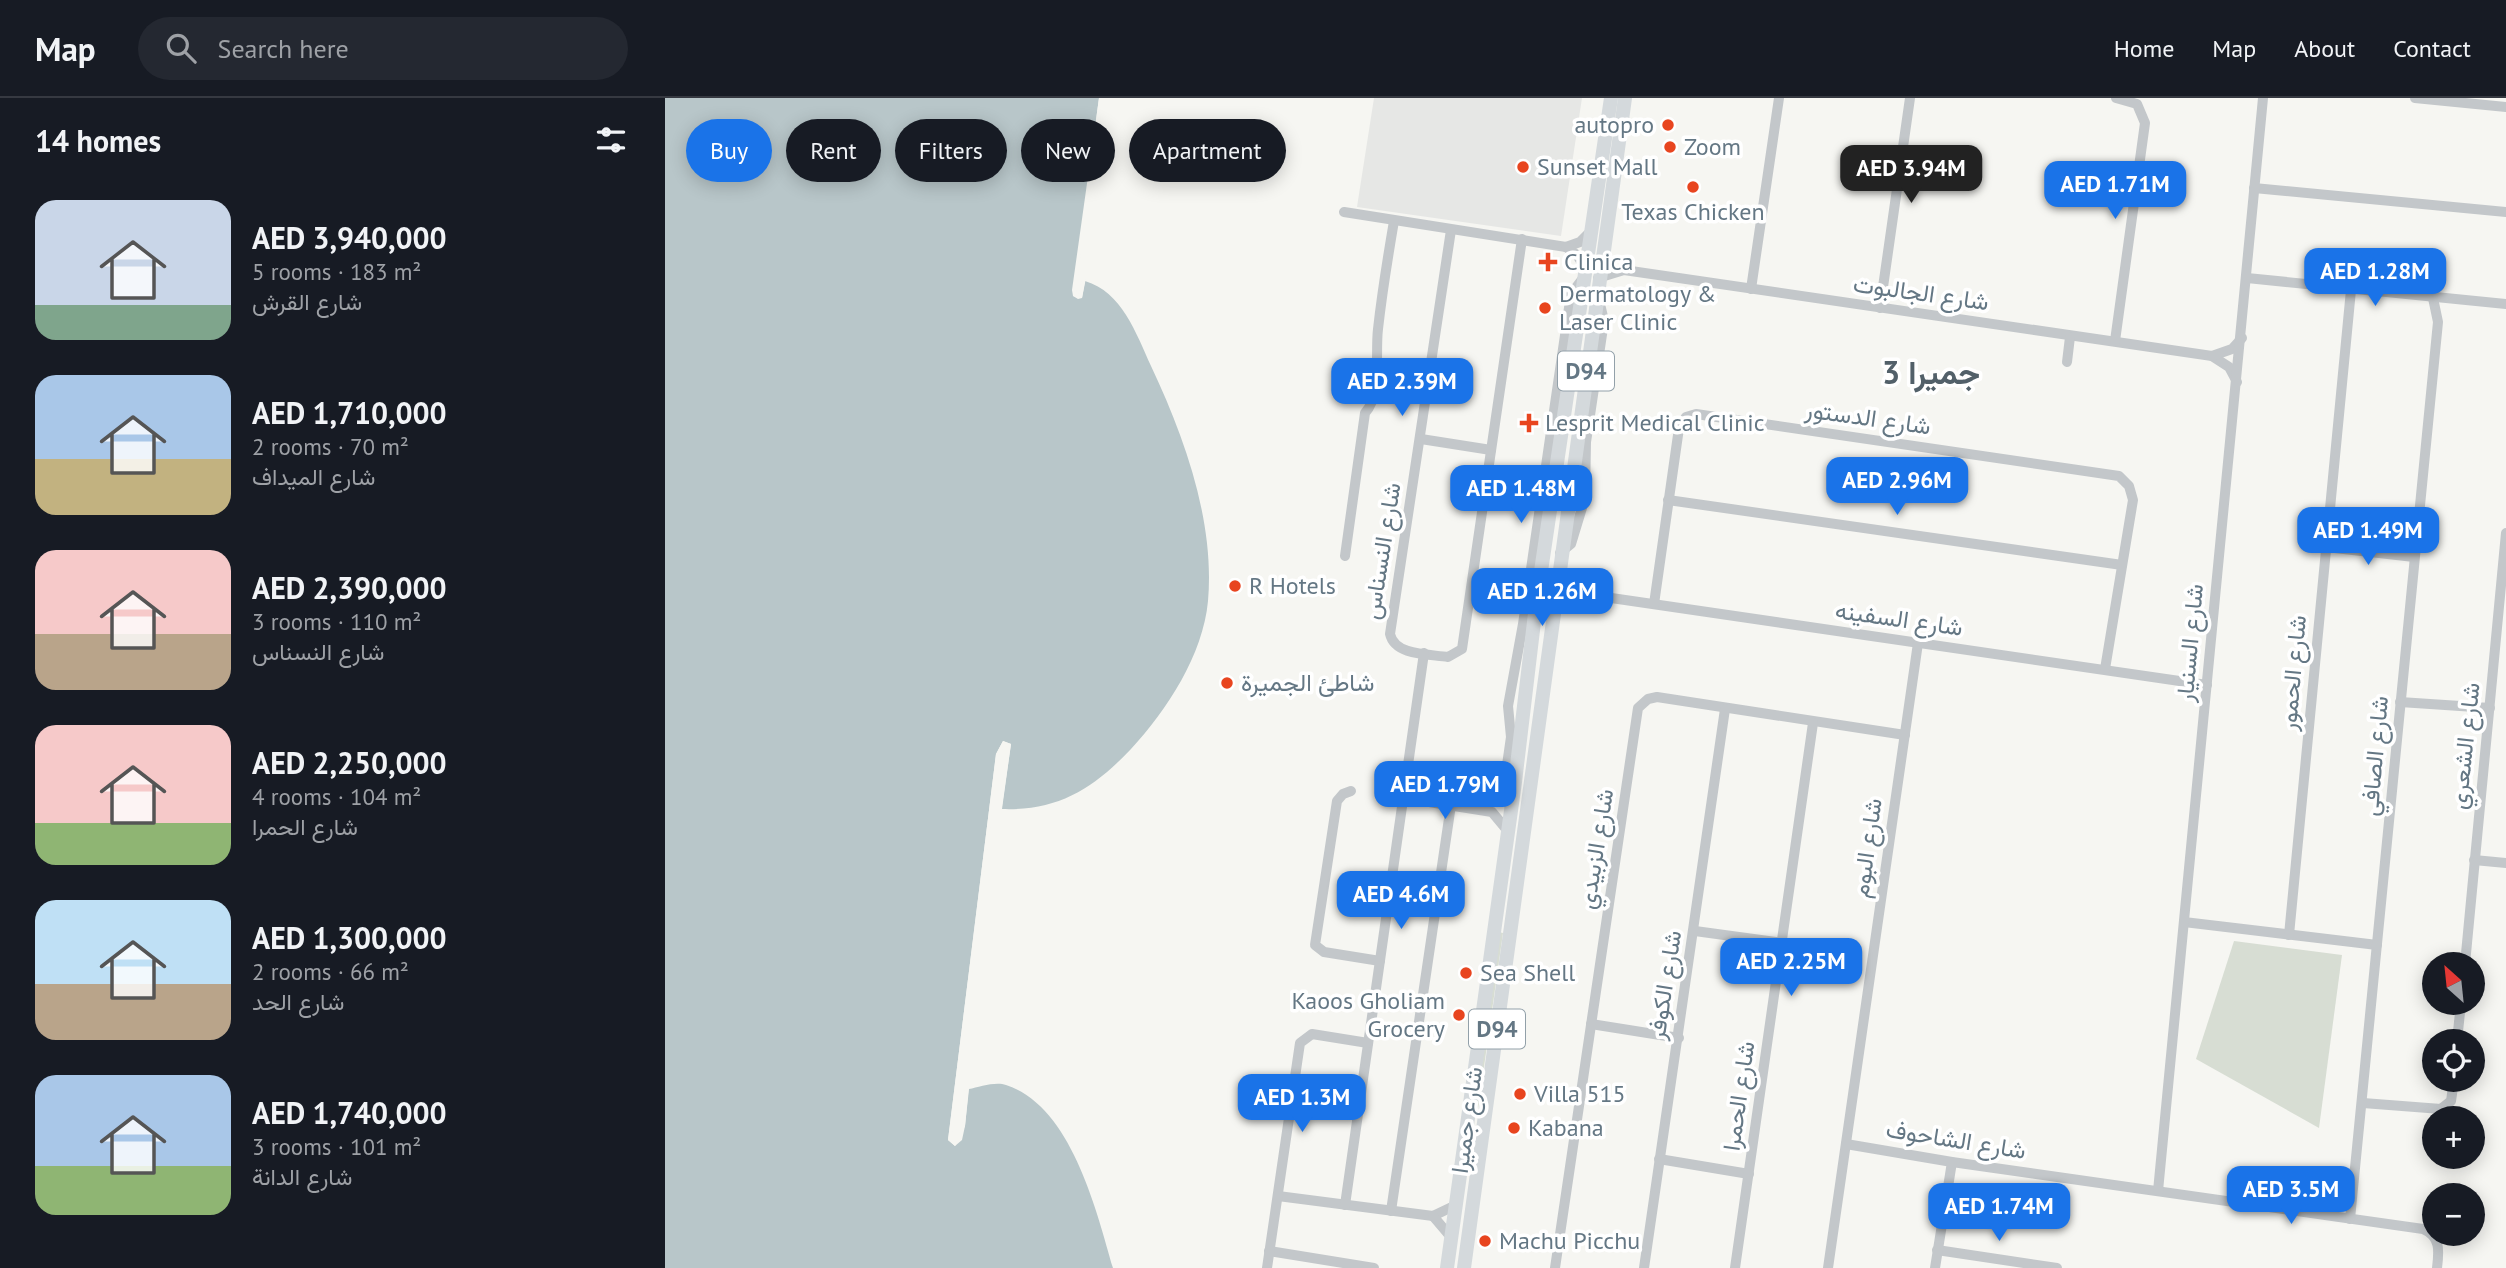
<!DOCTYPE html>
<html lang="en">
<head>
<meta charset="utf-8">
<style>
  :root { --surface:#171b24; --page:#242831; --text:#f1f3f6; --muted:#9ea1a6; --line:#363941; --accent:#1a73e8 }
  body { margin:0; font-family:"PT Sans",Vazirmatn,sans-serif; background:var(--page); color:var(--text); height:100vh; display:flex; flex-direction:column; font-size:26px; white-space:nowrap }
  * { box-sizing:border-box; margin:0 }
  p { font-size:23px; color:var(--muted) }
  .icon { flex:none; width:38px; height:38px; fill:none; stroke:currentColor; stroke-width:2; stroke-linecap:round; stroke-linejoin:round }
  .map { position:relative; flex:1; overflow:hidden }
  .sheet { display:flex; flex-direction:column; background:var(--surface); width:665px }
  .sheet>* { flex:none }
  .banner { position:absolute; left:21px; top:21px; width:665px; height:63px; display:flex; gap:14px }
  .needle { width:46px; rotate:333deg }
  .controls { position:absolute; left:1757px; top:854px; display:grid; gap:14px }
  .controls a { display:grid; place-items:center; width:63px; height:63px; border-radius:50%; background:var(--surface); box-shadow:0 4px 18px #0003; font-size:35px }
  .price { position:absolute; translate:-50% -60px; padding:0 16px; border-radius:14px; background:var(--accent); color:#fff; font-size:23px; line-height:46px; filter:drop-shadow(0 2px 4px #0008) }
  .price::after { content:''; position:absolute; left:50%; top:42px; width:21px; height:16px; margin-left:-10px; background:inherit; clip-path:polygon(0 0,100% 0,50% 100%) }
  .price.on { background:#222; color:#fff }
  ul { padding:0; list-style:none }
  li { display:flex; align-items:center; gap:21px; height:175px; padding:0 35px }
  li span { display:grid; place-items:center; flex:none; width:196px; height:140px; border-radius:21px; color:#555 }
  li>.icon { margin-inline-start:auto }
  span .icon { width:84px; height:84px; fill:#fffc; stroke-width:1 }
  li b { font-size:30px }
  h2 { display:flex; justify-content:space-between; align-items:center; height:84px; padding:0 35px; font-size:30px }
  .tag { padding:0 24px; border-radius:32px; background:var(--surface); box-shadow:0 4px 18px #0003; font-size:24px; line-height:63px }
  .tag.on { background:var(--accent); color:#fff }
  header { display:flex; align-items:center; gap:42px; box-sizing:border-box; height:98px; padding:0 35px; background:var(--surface); border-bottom:2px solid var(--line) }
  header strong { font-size:33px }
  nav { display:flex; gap:38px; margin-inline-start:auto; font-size:24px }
  .search { width:490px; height:63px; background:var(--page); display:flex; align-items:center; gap:18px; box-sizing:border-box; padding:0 24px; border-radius:38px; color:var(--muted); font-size:26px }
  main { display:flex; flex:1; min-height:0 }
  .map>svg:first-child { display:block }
  .built { fill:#e6e7e5 }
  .green { fill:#d7ddd3 }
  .water { fill:#b8c6c9 }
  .pier { fill:#f6f6f2 }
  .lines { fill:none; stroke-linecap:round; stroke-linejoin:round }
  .minor { stroke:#c3c7ca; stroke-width:10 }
  .major { stroke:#d4d9dc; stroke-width:14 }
  .poi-dot { fill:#e8451f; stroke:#fff; stroke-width:2.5 }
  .labels { text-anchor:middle; stroke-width:7; stroke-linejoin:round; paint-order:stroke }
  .shield { fill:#fff; stroke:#92a0a9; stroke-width:2 }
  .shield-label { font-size:23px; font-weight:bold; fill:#647784 }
  .poi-label { font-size:24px; fill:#647784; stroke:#fff; text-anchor:start }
  .street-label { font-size:24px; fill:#647784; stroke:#fff }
  .district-label { font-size:32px; font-weight:bold; fill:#526069; stroke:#fff }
</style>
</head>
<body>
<header>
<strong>Map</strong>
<div class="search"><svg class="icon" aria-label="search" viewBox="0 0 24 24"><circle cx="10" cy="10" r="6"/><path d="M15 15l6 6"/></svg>Search here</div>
<nav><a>Home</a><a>Map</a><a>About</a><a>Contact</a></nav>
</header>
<main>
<section class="sheet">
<h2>14 homes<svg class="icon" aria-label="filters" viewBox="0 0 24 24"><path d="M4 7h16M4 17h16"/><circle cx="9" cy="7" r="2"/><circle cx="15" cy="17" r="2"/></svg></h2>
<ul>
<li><span style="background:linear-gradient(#c9d6e8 75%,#7fa58c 0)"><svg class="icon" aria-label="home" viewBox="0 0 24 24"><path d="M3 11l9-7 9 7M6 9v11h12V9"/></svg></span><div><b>AED 3,940,000</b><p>5 rooms · 183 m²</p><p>شارع القرش</p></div></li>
<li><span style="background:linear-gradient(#a9c7e8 60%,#c2b280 0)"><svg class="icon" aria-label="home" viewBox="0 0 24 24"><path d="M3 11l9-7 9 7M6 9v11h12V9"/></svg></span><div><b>AED 1,710,000</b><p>2 rooms · 70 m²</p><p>شارع الميداف</p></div></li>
<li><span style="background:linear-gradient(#f6c9c9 60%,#b9a48a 0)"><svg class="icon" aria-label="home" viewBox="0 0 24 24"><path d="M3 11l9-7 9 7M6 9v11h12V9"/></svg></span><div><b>AED 2,390,000</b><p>3 rooms · 110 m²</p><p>شارع النسناس</p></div></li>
<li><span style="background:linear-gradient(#f6c9c9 70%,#8fb573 0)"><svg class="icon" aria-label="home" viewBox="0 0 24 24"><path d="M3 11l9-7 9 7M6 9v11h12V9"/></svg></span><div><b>AED 2,250,000</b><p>4 rooms · 104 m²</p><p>شارع الحمرا</p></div></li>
<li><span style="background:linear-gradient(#bfe0f5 60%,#b9a48a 0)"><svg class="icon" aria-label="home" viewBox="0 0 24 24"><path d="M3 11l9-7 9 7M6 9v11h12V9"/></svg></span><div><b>AED 1,300,000</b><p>2 rooms · 66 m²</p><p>شارع الحد</p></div></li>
<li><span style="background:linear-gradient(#a9c7e8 65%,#8fb573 0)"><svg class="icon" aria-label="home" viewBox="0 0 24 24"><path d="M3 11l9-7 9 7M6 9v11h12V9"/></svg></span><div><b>AED 1,740,000</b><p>3 rooms · 101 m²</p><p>شارع الدانة</p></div></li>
</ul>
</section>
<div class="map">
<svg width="1841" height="1170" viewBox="0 0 1841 1170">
  <rect width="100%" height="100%" fill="#f6f6f2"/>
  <!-- built -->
  <path class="built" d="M709,0H917L896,138L692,109Z"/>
  <!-- green -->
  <g class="green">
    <path d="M834,834L838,835L812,1018L807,1017Z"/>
    <path d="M1569,843L1677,857L1654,1030L1531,961Z"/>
  </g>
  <!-- water -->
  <path class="water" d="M0,0H434L408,198L417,200L420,183C457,194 471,235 486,268C519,338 550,423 543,503C538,557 502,612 466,651C428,691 393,713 337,711L346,646L338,643L331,656L283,1042L290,1048L300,1028L304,991C314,989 331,983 341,987C406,1008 431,1111 448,1170H0Z"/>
  <!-- pier -->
  <g class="pier">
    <path d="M434,0H437L411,192L413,197L417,182L421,180L417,200L413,201L408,198L407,192Z"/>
    <path d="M338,643L346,646L336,715L333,711L342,648L340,647L334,657L287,1040L290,1043L297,1027L300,990L304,987L300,1028L297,1042L290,1048L283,1042L331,656Z"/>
  </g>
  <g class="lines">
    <!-- minor -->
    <g class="minor">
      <path d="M1750,0L1841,9"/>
      <path d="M1589,90L1841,114"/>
      <path d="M679,114L901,149L915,144L925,134"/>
      <path d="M786,132L725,536C730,558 764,556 783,559L797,551L857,141"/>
      <path d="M901,149L912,157L920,170"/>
      <path d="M933,180L959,172L1547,258L1564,269L1572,284"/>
      <path d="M1582,180L1841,206"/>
      <path d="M1086,191L1114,0"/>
      <path d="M1215,210L1245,0"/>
      <path d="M1450,243L1480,25L1472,6L1451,0"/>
      <path d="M1547,258L1567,251L1577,240"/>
      <path d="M1402,264L1405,239"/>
      <path d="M708,295L761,301"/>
      <path d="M756,341L826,352"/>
      <path d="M1003,402L1457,467"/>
      <path d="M1661,449L1749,459"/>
      <path d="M895,455L906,446L920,400L921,344L939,223L934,202"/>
      <path d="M680,458L700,315C717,297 710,255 713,231C717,195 723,158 729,123"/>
      <path d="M893,477L904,489L919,496L1542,587"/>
      <path d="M989,506L1014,330L1021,319L1031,316L1454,378L1464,388L1468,402L1440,571"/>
      <path d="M870,508L881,515L903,499L917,496"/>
      <path d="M1735,604L1825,610"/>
      <path d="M850,684L842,667L846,639L843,608L858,526L906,196L919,179"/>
      <path d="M686,693L678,696L672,703L650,847L659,854L715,863"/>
      <path d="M739,700L827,714L842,732"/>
      <path d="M1809,762L1841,765"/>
      <path d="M1519,824L1712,847"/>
      <path d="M1030,833L1118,845"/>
      <path d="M1624,837L1686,192"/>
      <path d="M1800,866L1841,435"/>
      <path d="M926,926L1014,940"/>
      <path d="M1792,943L1796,905"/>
      <path d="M1698,1005L1776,1011L1786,1003L1789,982"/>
      <path d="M1181,1046L1287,1064L1758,1131C1776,1139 1774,1153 1772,1170"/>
      <path d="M994,1061L1084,1076"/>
      <path d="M1493,1093L1598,0"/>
      <path d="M613,1098L768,1118L789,1108"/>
      <path d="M680,1107L759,555"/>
      <path d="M726,1113L786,707"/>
      <path d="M768,1118L785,1138"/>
      <path d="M1685,1121L1773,224L1768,200"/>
      <path d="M1272,1152L1392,1170"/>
      <path d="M604,1153L709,1170"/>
      <path d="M602,1170L635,945L647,936L703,945"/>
      <path d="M890,1170L973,610L983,601L992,599L1240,637"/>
      <path d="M979,1170L1060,611"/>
      <path d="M1070,1170L1148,625"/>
      <path d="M1163,1170L1253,545"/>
      <path d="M1270,1170L1287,1064"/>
    </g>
    <!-- major -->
    <g class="major">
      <path d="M782,1170L850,684L871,507L946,0"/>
      <path d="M799,1170L960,0"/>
    </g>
  </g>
  <!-- markers -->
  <g class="poi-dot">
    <circle cx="1003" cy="27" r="7"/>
    <circle cx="1005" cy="49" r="7"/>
    <circle cx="858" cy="69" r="7"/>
    <circle cx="1028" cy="89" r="7"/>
    <path d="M879.5 153.5h7v7h7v7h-7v7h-7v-7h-7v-7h7z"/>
    <circle cx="880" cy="210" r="7"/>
    <path d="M860.5 314.5h7v7h7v7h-7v7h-7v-7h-7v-7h7z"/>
    <circle cx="570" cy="488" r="7"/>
    <circle cx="562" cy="585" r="7"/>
    <circle cx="801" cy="875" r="7"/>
    <circle cx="794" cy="917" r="7"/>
    <circle cx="855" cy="996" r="7"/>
    <circle cx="849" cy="1030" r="7"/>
    <circle cx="820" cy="1143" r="7"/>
  </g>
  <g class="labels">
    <!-- shield labels -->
    <g class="shield">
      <rect x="893" y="253.5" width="56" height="39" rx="5"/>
      <rect x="804" y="911.5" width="56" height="39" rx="5"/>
    </g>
    <g class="shield-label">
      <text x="921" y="281">D94</text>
      <text x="832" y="939">D94</text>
    </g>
    <!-- poi labels -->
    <g class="poi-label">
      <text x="989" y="35" text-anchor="end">autopro</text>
      <text x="1019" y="57">Zoom</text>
      <text x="872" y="77">Sunset Mall</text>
      <text x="1028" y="122" text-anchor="middle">Texas Chicken</text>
      <text x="899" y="172">Clinica</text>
      <text x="894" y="204">Dermatology &amp;<tspan x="894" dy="28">Laser Clinic</tspan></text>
      <text x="880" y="333">Lesprit Medical Clinic</text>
      <text x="584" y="496">R Hotels</text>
      <text x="576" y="593">شاطئ الجميرة</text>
      <text x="815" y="883">Sea Shell</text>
      <text x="780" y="911" text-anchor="end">Kaoos Gholiam<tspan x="780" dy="28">Grocery</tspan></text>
      <text x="869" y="1004">Villa 515</text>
      <text x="863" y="1038">Kabana</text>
      <text x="834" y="1151">Machu Picchu</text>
    </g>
    <!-- street labels -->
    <g class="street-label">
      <text transform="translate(1256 195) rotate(8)" y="8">شارع الجالبوت</text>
      <text transform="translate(1203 320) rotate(8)" y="8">شارع الدستور</text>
      <text transform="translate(717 453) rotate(-81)" y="8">شارع النسناس</text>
      <text transform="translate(1234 521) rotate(8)" y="8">شارع السفينه</text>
      <text transform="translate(1525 545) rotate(-85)" y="8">شارع السنيار</text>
      <text transform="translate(1628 575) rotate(-85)" y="8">شارع الحمور</text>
      <text transform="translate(1800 648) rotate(-84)" y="8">شارع الشعري</text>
      <text transform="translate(1710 658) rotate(-85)" y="8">شارع الصافي</text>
      <text transform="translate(1202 750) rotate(-82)" y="8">شارع البوم</text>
      <text transform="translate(931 751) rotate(-81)" y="8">شارع الزبيدي</text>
      <text transform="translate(1000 887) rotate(-81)" y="8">شارع الكوفر</text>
      <text transform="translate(1074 998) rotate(-82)" y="8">شارع الحمرا</text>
      <text transform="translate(802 1022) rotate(-82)" y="8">شارع جميرا</text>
      <text transform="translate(1291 1042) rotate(9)" y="8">شارع الشاحوف</text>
    </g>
    <!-- district labels -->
    <g class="district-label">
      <text x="1266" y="286">جميرا 3</text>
    </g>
  </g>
</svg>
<div class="controls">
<a><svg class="needle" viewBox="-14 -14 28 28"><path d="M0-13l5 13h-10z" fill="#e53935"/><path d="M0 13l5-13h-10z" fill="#9ea1a6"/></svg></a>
<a><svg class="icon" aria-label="locate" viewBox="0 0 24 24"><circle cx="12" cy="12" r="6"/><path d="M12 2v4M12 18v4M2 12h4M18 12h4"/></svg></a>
<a>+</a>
<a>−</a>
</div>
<b class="price on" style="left:1246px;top:107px">AED 3.94M</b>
<b class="price" style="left:1450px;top:123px">AED 1.71M</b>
<b class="price" style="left:1710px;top:210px">AED 1.28M</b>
<b class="price" style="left:737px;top:320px">AED 2.39M</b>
<b class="price" style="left:1232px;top:419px">AED 2.96M</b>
<b class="price" style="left:856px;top:427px">AED 1.48M</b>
<b class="price" style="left:1703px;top:469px">AED 1.49M</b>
<b class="price" style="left:877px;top:530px">AED 1.26M</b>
<b class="price" style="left:780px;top:723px">AED 1.79M</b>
<b class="price" style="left:736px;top:833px">AED 4.6M</b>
<b class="price" style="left:1126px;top:900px">AED 2.25M</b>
<b class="price" style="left:637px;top:1036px">AED 1.3M</b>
<b class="price" style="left:1626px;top:1128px">AED 3.5M</b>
<b class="price" style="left:1334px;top:1145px">AED 1.74M</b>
<div class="banner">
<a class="tag on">Buy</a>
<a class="tag">Rent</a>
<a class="tag">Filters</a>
<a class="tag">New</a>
<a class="tag">Apartment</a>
</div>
</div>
</main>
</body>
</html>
